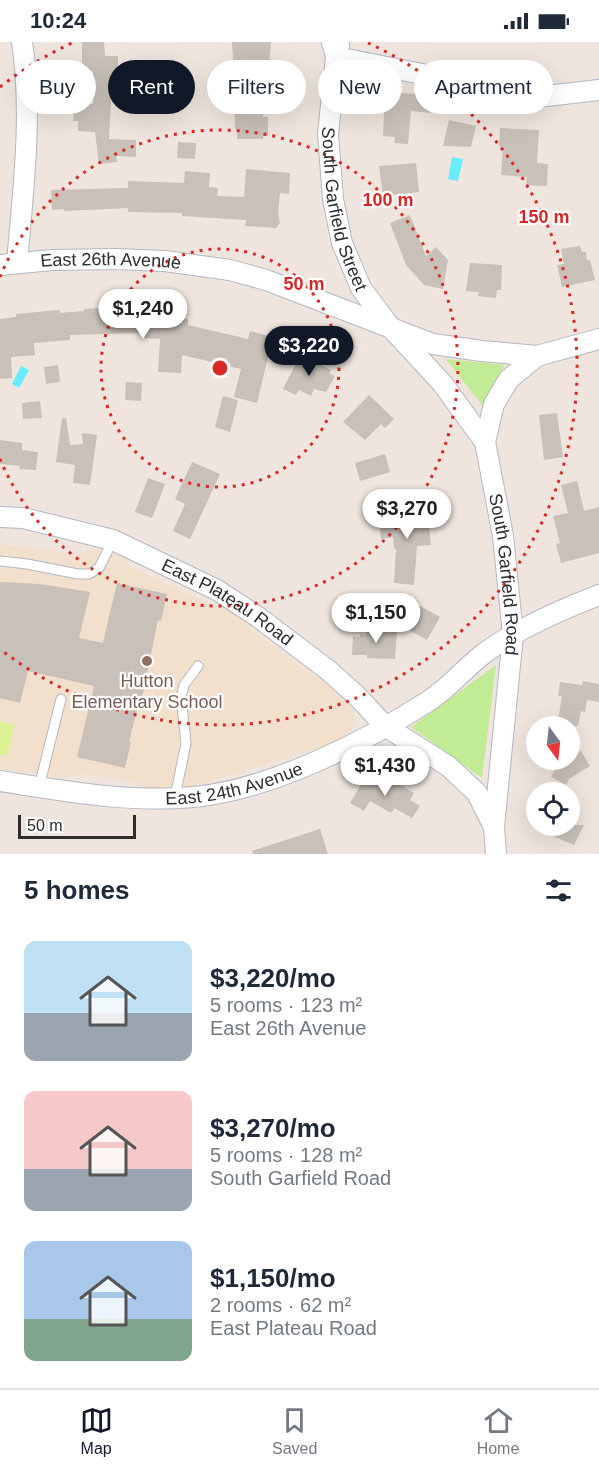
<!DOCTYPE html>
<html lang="en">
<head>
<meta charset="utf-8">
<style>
  :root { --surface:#fff; --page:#f2f2f3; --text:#1f2937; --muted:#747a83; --line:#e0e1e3; --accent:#111827 }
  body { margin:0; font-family:Arial,sans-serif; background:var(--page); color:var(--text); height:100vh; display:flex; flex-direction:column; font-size:22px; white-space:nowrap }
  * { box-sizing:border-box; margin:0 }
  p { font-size:20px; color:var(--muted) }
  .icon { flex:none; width:33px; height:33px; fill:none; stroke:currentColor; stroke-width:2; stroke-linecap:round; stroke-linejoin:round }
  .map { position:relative; height:812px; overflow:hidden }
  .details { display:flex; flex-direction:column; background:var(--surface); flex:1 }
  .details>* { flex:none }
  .guide { position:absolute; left:18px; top:18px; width:564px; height:54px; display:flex; gap:12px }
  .needle { width:39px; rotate:165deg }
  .controls { position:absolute; left:526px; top:674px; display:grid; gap:12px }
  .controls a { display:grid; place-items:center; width:54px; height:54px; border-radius:50%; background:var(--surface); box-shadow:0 6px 24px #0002; font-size:30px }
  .scale { position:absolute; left:18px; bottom:15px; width:118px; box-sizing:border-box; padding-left:6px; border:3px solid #2d2d2d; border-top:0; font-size:16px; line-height:21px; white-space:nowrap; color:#2d2d2d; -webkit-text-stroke:4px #fff; paint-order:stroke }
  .price { position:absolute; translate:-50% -51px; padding:0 14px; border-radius:21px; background:#fff; color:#222; font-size:20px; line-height:39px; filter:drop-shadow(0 2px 3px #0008) }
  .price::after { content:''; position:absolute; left:50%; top:36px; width:18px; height:14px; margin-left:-9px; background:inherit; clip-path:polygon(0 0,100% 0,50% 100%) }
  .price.active { background:var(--accent); color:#fff }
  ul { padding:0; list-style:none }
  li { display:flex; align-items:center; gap:18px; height:150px; padding:0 24px }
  li span { display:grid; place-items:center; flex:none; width:168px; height:120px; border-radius:12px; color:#555 }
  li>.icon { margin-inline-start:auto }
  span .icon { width:72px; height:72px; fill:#fffc; stroke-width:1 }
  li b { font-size:26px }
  h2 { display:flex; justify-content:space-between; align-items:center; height:72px; padding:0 24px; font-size:26px }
  .chip { padding:0 21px; border-radius:27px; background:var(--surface); box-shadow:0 6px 24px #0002; font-size:21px; line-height:54px }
  .chip.active { background:var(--accent); color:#fff }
  .status { display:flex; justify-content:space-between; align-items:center; height:42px; padding:0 30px; background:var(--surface); direction:ltr }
  .status svg { height:16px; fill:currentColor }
  .menu { display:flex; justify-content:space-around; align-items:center; height:84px; border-top:2px solid var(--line); background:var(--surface); font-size:16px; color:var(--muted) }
  .menu a { display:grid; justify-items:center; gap:3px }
  .menu .active { color:var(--accent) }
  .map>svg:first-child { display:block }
  .education { fill:#f2dfcc }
  .green { fill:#c1eb95 }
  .pitch { fill:#daf390 }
  .water { fill:#67edfb }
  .building { fill:#c8c0b9 }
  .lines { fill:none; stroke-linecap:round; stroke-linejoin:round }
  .service-casing { stroke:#b2b7c2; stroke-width:11 }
  .minor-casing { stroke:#b2b7c2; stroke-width:22 }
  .service { stroke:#fff; stroke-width:9 }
  .minor { stroke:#fff; stroke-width:20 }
  .ring { fill:none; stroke:#d62828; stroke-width:3; stroke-dasharray:3 6 }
  .education-dot { fill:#8d6e63; stroke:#fff; stroke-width:2 }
  .labels { text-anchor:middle; stroke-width:4.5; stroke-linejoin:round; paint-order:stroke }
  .street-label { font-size:18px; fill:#2d2d2d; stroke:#fff }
  .education-label { font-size:18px; fill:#785e54; stroke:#fff }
  .centre { fill:#d62828; stroke:#fff; stroke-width:3 }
  .ring-label { font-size:18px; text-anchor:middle; font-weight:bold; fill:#d62828; stroke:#fff; stroke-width:4.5; stroke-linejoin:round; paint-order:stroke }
</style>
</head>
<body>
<div class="status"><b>10:24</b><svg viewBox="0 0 49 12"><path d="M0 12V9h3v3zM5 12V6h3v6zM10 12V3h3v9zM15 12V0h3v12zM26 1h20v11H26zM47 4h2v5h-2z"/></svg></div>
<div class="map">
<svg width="599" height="812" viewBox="0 0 599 812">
  <rect width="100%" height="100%" fill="#efe5de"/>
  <!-- education -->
  <path class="education" d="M0,502L50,508L74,513L93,507L122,515L134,526L215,564L228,565L236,570L244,582L311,633L325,637L349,656L354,670V685L341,698L320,708L304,709L284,717L192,745L146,747L130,739L79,732L65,736L0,727Z"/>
  <!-- green -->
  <g class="green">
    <path d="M446,317L505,323L482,363Z"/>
    <path d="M496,623L482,736L411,685Z"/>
  </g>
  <!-- pitch -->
  <path class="pitch" d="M0,679L14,683L7,714L0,712Z"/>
  <!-- water -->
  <g class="water">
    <path d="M452,115L463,117L458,139L448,137Z"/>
    <path d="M21,324L29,328L19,346L12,342Z"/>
  </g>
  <!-- building -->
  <g class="building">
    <path d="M82,0H104L105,14H118V43H112L109,97L136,98V115L116,114L117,120L99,122L95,90L78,89V79H73L74,61L93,62V29H82Z"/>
    <path d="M232,0H271L268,36H272L271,51H264L263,75H268V94H263V97H237V87H235L234,51H216V32H234Z"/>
    <path d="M385,50L433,53L431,71L411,69L408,102L394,101L395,95L383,94Z"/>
    <path d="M449,78L476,84L471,105L443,104Z"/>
    <path d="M500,86L539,88L537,121L548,122L547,144L526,143L527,135L501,133L503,105H499Z"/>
    <path d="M178,100L196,101L195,117L177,116Z"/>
    <path d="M416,121L419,150L383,154L379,124Z"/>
    <path d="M246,127L290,131L289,152L280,151L278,172L280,181L276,186L245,184L246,178L182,174V171L128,170V166L64,169V167L52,168L51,148L128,146V139L184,141L185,129L210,131L209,145L218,146L217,154L244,155Z"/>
    <path d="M410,173L426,214L436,205L448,218L443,247L424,243L406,223L390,181Z"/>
    <path d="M580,204L582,210H586L587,218H590L595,238L562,245L557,223L564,222L561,207Z"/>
    <path d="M470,221L502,223L501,248H497L496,256L478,254L479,250L466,249Z"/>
    <path d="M162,254L183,255L182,269L185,270V277H188V283L248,297L250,289L273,295L257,361L234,355L241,327L182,313L181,331L158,330L160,297L144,296L143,291L70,293V298L34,301L35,313L11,315L12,336L0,337V277L16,275V272L59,268L60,271L84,269V267L100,266V271H133V268L161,269Z"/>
    <path d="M301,312L331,328L329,331L335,334L326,350L314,347L311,354L299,348L296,353L283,347Z"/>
    <path d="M58,323L60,340L46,342L44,325Z"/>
    <path d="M126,340L142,341L141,359L125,358Z"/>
    <path d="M369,353L394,377L385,386L381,382L365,398L343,380Z"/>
    <path d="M223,354L238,358L230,390L215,385Z"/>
    <path d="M40,359L42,376L23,377L22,361Z"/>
    <path d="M557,371L563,415L544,418L539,373Z"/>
    <path d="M62,376H66L70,403L83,402L82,391L97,393L90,443L73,441L75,423L56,420Z"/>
    <path d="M0,398L22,401V408L38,410L36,428L19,427L20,424L0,422Z"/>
    <path d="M385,412L390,430L360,439L355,421Z"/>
    <path d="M192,420L220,432L190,497L173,489L185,462L175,457Z"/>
    <path d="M148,436L165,442L152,476L135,470Z"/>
    <path d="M577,439L584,469L599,465V511L561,521L556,502L560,501L553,474L568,471L561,443Z"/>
    <path d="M427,466L431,503L417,504L414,543L394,541L396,507H394L393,495L381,497L379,479L390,478L389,470Z"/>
    <path d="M0,540L40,542L90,550L79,596L103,601L117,541L167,552L161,579L158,578L142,656H140L129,700H131L125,726L77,715L94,644L28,629L20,661L0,656Z"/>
    <path d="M413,560L440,575L427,598L400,583Z"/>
    <path d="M366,587L397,588L395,617L367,616V613H352L353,595H360V592L366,593Z"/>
    <path d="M583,639L599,642V660L587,658L585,670L581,669L578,684H557L562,654H558L560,640L582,643Z"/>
    <path d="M581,709L590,724L569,737L566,743L551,735L556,725Z"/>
    <path d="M366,734L382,743L387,735L414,751L410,758L420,764L412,776L394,766L391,771L370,759L364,769L350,761Z"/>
    <path d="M552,783H584L574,803L548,792Z"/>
    <path d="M320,787L328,812H253L252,809Z"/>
  </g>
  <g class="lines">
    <defs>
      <g id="service">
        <path d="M0,519L27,522L78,532H89L99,526L113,498"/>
        <path d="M39,745L61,657"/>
        <path d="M175,755L186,701L181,655L184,643L198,624"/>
      </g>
      <g id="minor">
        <path id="s1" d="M332,0L336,15L328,92L333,157L342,201L361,246L391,286L442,341L485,400L503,494L513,593L494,785L496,812"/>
        <path d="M339,3L336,15L538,55L599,48"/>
        <path d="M17,221C23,148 33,73 22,0"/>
        <path id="s2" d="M0,223L52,218L115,217L165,219L230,228L266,238L433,302L482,309L537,314L599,297"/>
        <path d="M485,400L494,362L509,337L537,314"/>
        <path id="s3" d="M0,475L23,476L113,498L217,548L258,575L328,628L357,654L385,684L448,724L477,751L494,785"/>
        <path id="s4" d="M0,739C64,749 129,761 194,755C269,748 363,701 427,660C448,647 463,628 482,613C516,587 560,568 599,553"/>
      </g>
    </defs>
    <!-- service casing -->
    <use href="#service" class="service-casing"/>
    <!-- minor casing -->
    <use href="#minor" class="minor-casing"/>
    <!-- service -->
    <use href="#service" class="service"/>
    <!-- minor -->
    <use href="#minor" class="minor"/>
  </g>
  <!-- distance rings -->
  <g class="ring">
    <circle cx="220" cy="326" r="119"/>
    <path d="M0 235A238 238 0 1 1 0 417"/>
    <path d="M0 45A357 357 0 0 1 72 1M368 1A357 357 0 1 1 0 607"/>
  </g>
  <!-- markers -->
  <circle class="education-dot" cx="147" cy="619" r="6"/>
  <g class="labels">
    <!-- street labels -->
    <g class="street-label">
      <text dy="6" stroke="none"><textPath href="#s1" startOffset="170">South Garfield Street</textPath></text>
      <text dy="6" stroke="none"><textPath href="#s2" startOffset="111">East 26th Avenue</textPath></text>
      <text dy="6" stroke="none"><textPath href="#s1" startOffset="584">South Garfield Road</textPath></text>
      <text dy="6" stroke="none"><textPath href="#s3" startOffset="246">East Plateau Road</textPath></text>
      <text dy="6" stroke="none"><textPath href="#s4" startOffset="237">East 24th Avenue</textPath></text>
    </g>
    <!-- education labels -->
    <g class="education-label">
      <text x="147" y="645">Hutton<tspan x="147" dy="21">Elementary School</tspan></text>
    </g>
  </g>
  <circle cx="220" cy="326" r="9" class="centre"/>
  <g class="ring-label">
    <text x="388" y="164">100 m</text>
    <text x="544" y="181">150 m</text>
    <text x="304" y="248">50 m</text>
  </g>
</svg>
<div class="controls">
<a><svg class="needle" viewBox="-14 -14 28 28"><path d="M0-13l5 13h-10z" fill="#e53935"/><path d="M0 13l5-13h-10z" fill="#747a83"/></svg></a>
<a><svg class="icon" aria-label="locate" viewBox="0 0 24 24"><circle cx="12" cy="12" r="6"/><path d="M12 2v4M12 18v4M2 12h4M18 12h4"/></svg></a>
</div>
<div class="scale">50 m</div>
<b class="price" style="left:143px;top:298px">$1,240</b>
<b class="price active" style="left:309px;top:335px">$3,220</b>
<b class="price" style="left:407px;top:498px">$3,270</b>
<b class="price" style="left:376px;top:602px">$1,150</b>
<b class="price" style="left:385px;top:755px">$1,430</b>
<div class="guide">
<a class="chip">Buy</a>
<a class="chip active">Rent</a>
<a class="chip">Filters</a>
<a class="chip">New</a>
<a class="chip">Apartment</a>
</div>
</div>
<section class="details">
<h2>5 homes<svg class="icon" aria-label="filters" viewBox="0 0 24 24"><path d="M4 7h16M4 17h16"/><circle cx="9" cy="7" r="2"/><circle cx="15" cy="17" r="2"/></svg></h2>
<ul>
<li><span style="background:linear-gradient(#bfe0f5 60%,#9aa5b1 0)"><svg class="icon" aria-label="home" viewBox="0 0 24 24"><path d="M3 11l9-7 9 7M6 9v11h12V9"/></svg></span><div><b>$3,220/mo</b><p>5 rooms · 123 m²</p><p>East 26th Avenue</p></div></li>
<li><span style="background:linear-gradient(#f6c9c9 65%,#9aa5b1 0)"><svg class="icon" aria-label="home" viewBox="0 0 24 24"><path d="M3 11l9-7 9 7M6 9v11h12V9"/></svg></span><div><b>$3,270/mo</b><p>5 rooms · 128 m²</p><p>South Garfield Road</p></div></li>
<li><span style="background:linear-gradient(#a9c7e8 65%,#7fa58c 0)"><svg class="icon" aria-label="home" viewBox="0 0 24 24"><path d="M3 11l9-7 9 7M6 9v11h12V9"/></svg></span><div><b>$1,150/mo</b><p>2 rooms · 62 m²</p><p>East Plateau Road</p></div></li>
</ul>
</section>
<nav class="menu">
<a class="active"><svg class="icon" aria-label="map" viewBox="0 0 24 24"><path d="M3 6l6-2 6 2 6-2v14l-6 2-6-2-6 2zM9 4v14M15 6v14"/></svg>Map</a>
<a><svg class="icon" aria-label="saved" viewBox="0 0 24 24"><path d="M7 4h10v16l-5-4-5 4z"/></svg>Saved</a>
<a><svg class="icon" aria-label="home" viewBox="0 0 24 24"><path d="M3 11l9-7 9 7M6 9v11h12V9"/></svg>Home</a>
</nav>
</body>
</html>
